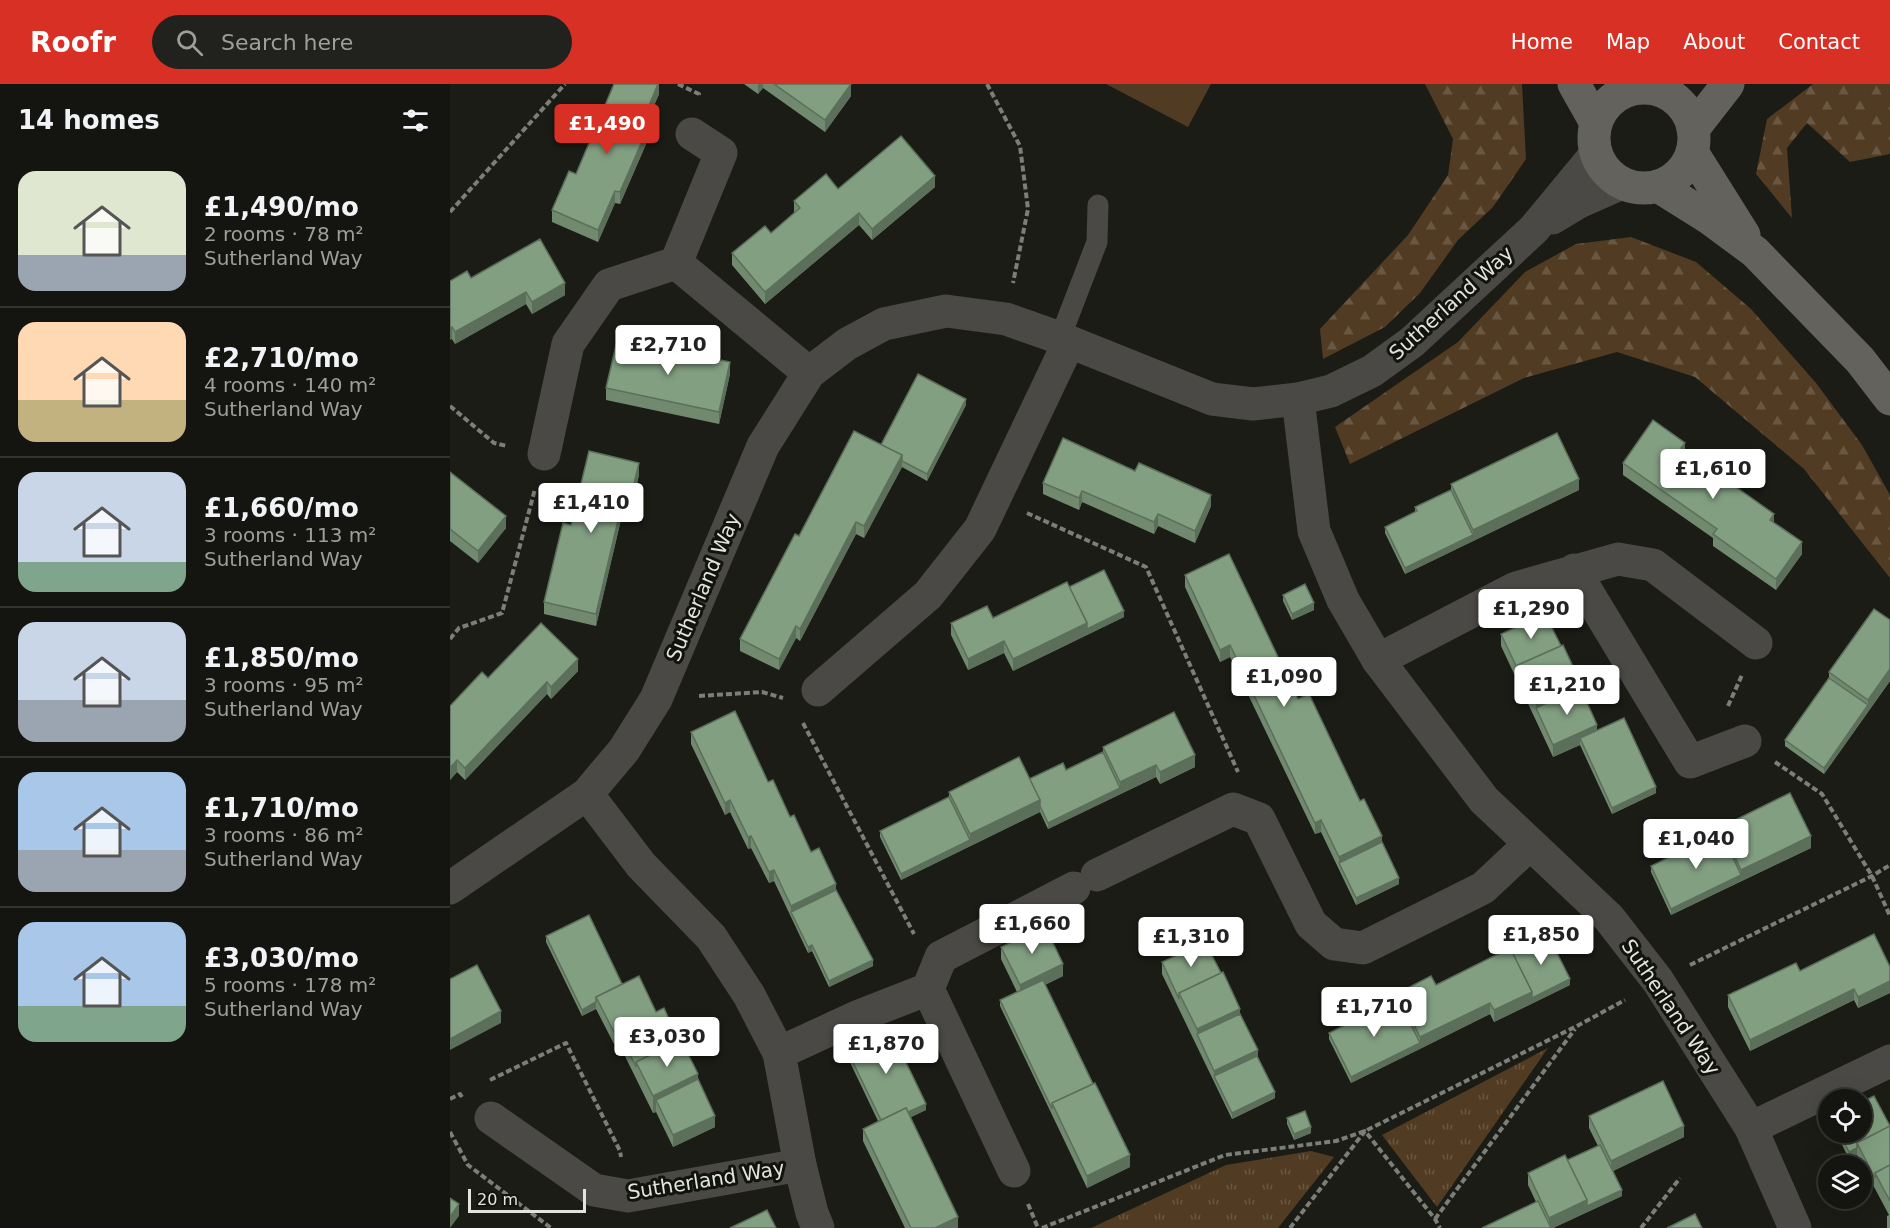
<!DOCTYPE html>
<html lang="en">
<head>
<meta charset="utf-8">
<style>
  :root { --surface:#141510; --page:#21221e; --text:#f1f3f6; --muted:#9d9f9f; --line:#333430; --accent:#d93025 }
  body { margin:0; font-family:"DejaVu Sans",sans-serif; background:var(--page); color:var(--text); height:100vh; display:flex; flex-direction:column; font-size:22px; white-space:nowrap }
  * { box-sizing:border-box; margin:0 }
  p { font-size:20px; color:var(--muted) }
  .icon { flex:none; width:33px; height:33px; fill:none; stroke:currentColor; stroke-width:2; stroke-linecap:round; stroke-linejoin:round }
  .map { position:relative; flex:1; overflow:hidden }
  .panel { display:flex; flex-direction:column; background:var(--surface); width:450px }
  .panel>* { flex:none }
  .controls { position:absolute; left:1368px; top:1005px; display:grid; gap:12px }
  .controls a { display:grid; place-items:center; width:54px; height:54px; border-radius:50%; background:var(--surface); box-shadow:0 6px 24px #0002,0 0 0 2px var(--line); font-size:30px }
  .scale { position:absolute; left:18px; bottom:15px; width:118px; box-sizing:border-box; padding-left:6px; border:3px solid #e2e4df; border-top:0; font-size:16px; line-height:21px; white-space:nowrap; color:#e2e4df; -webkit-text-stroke:4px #11130c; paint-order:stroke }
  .price { position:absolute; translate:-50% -51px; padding:0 14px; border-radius:6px; background:#fff; color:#222; font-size:20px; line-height:39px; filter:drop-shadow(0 2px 3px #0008) }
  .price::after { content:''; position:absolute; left:50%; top:36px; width:18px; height:14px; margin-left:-9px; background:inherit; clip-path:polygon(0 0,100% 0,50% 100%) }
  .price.active { background:var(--accent); color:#fff }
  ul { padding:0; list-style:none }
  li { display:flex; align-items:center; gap:18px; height:150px; padding:0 18px }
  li+li { border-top:2px solid var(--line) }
  li span { display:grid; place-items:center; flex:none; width:168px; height:120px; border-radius:18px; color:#555 }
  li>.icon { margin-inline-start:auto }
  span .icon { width:72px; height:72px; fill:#fffc; stroke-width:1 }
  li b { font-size:26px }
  h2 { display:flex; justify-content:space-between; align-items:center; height:72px; padding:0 18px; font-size:26px }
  header { display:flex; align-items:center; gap:36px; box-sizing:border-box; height:84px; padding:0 30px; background:var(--accent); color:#fff }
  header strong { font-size:28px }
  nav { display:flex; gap:33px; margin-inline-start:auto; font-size:21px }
  .search { width:420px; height:54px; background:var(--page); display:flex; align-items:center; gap:15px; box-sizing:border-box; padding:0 21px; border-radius:33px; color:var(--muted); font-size:22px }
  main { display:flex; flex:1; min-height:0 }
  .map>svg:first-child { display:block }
  .grass { fill:url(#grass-tufts) }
  .forest { fill:url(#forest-firs) }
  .garden { fill:#513b22 }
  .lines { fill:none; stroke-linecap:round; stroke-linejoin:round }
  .path { stroke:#7c7e78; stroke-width:4; stroke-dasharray:6 3; stroke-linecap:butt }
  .lane { stroke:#4a4945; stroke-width:21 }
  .street { stroke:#4a4945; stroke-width:33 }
  .secondary { stroke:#64625d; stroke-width:33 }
  .wall { fill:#70896f }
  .shaded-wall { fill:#5b6f5a }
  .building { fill:#829f81; stroke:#5b6f5a; stroke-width:1.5 }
  .labels { text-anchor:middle; stroke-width:6; stroke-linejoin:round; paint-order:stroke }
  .street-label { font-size:20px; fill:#e2e4df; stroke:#11130c }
</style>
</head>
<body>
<header>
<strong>Roofr</strong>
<div class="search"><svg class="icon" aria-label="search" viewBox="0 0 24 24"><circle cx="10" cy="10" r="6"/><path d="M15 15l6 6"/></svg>Search here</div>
<nav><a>Home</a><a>Map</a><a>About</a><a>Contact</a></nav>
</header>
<main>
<section class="panel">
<h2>14 homes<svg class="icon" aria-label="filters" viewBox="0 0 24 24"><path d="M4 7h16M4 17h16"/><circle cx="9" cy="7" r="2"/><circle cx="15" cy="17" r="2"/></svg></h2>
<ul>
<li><span style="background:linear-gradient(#dfe7d0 70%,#9aa5b1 0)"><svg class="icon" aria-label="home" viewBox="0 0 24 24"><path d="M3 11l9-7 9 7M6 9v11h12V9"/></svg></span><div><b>£1,490/mo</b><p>2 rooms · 78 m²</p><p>Sutherland Way</p></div></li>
<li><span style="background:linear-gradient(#ffd9b3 65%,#c2b280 0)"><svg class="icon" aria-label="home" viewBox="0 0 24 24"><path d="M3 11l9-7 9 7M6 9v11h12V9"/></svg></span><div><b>£2,710/mo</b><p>4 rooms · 140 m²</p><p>Sutherland Way</p></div></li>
<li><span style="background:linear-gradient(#c9d6e8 75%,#7fa58c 0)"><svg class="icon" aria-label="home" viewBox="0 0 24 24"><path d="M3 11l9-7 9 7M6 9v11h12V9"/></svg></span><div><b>£1,660/mo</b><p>3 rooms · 113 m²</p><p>Sutherland Way</p></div></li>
<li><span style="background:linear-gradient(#c9d6e8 65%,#9aa5b1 0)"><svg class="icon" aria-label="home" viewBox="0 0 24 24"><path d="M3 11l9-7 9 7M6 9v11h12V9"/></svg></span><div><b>£1,850/mo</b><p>3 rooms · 95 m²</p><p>Sutherland Way</p></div></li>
<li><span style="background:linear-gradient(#a9c7e8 65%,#9aa5b1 0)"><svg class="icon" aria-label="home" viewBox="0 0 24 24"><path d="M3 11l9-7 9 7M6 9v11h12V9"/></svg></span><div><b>£1,710/mo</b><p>3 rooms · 86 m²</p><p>Sutherland Way</p></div></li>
<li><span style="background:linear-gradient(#a9c7e8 70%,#7fa58c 0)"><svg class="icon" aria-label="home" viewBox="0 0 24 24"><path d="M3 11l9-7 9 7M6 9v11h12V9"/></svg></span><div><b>£3,030/mo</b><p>5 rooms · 178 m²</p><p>Sutherland Way</p></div></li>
</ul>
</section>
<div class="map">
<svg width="1440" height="1144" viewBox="0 0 1440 1144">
  <defs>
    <pattern id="grass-tufts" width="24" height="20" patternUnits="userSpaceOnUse" patternTransform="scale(1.5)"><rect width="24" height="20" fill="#513b22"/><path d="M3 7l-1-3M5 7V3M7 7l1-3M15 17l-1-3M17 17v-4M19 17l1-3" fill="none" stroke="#6a5742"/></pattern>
    <pattern id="forest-firs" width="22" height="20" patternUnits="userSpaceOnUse" patternTransform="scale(1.5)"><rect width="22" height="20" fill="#513b22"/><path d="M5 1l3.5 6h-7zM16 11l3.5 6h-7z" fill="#6a5742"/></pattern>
  </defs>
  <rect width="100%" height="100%" fill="#1a1c15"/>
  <!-- grass -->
  <g class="grass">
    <path d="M1098,964L987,1123L932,1051Z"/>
    <path d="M861,1067L884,1073L828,1144H641L776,1081Z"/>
  </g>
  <!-- forest -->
  <g class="forest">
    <path d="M975,0H1072L1076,75L1043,123L1008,156L970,209L935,243L873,275L870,245L958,151L998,91L1003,55Z"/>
    <path d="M1363,0H1440V70L1400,78L1357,39L1337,64L1342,134L1306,90L1317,35Z"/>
    <path d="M1181,153L1246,178L1301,225L1366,299L1412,361L1440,411V494L1354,385L1245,293L1167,268L1074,294L900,380L885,343L1008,258L1075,188L1126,160Z"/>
  </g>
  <!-- garden -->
  <path class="garden" d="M656,0H761L738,43Z"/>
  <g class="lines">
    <!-- path -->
    <g class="path">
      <path d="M228,0L249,10L248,13"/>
      <path d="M537,0L570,62L578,125L563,199"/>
      <path d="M0,128L115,0"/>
      <path d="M0,322L44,359L57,362"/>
      <path d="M577,429L696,483L788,688"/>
      <path d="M0,555L9,544L52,529L85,405"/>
      <path d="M249,612L312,608L333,614"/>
      <path d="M1278,622L1292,591"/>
      <path d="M353,639L464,850"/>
      <path d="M1325,678L1372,710L1422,792L1440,832"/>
      <path d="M1240,881L1422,792L1440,781"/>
      <path d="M40,996L116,959L170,1067L171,1073"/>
      <path d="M0,1015L10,1010L12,1013"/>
      <path d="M0,1048L18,1081L101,1144"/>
      <path d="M578,1120L588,1144"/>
      <path d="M985,1135L1125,945"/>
      <path d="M592,1144L775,1071L886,1057L915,1047L1127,942L1175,916"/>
      <path d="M840,1144L915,1047L985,1135L990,1144"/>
      <path d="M1191,1144L1230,1094"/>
    </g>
    <!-- lane -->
    <path class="lane" d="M610,254L647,158L648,121"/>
    <!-- street -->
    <g class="street">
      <path d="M1102,134L1127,119L1172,99"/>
      <path d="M226,179L359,289"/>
      <path d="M848,315L864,447L893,516L928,576L1034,716L1159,834L1208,897L1301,1044L1345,1144"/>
      <path d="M94,370L118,260L159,201L226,179L271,69L242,50"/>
      <path d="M1124,486L1240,678L1295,657"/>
      <path d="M928,576L1066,504L1168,475L1203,481L1306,559"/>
      <path d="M368,606L478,511L530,445L619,258"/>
      <path d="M137,710L191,781L261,853L299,911L329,969L350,1081L362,1129L368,1144"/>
      <path d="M647,791L783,725L809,735L861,840L884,860L913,864L1033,804L1080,760"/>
      <path d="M0,804L137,710L174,666L206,615L313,362L359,289L397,260L434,240L496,227L556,235L610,254L762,315L803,320L848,315L881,307L922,287L962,258L1084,145L1146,70"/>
      <path d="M478,905L564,1087"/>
      <path d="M329,969L409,932L478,905L491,873L624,804"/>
      <path d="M41,1034L144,1106L178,1112L350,1081"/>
      <path d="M1301,1044L1440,977"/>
    </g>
    <!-- secondary -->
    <g class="secondary">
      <path d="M1124,0L1146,39"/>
      <circle cx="1194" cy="54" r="50"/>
      <path d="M1243,45L1278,0"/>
      <path d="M1242,68L1294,151"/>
      <path d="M1208,102L1259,134L1305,168L1410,276L1440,315"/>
    </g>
  </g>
  <!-- wall -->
  <g class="wall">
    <path d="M209,0V10L197,38L200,51L170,120L165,119L148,158L102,138V126L126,90Z"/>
    <path d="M294,0H401V12L375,48L313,4L308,10Z"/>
    <path d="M485,103L422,156L409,141L315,220L282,181V169L321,149L344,129V117L388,105Z"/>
    <path d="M21,194L115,211L82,230L76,220L5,260L2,255L0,197Z"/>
    <path d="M205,269L240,277L280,290L269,340L156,316V304Z"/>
    <path d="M516,321L477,397L452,383L414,454L406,450L350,557L346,554L329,586L290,567V555L349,452L431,361Z"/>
    <path d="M1235,367L1324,439L1352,470L1326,506L1263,462V454L1173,391V379Z"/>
    <path d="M0,388L56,444L28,479L0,457Z"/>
    <path d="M189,391L180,428L173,427L146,542L94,530V518L121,441Z"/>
    <path d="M593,399L761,422L745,459L708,442L704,450L632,418L629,426L593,410Z"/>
    <path d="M1001,400L1129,406L955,490L935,449V443L965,428V423L1001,406Z"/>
    <path d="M735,491L848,615L910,717L932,758L949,800L906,821L871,748L865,750L780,573L770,578L735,503Z"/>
    <path d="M619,503L674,533L563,587L554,569L518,586L501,551V539L543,534Z"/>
    <path d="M833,511L864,526L842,536L833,517Z"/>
    <path d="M1440,536V597L1374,690L1335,662V656L1379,594V588Z"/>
    <path d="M1051,550L1130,603L1147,646L1206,709L1162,730L1130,661L1103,673L1051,562Z"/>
    <path d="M128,587L101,615L97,610L15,696L7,688L0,696V622L38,594Z"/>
    <path d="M241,648L318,698L361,768L386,806L423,882L379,903L362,867L358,869L324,797L319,799L301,764L298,765L280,728L275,731L241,660Z"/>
    <path d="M653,663L745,683L710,700L706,693L598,745L590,728L451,796L430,753V747L499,713V708L579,695L616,686L653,668Z"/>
    <path d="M1271,743L1361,764L1221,831L1201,788V782L1271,748Z"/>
    <path d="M96,852L172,900L206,928L248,995L265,1043L223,1063L206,1028L203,1029L168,958L164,960L146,925L132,932L96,858Z"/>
    <path d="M551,863L613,892L595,901L680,1083L637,1104L550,922V916L567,908L551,875Z"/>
    <path d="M1062,868L1120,901L1044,938L1040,930L901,999L879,955V949L948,915V909L986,901Z"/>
    <path d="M712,878L790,930L825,1014L782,1035L712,890Z"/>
    <path d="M1440,883V909L1408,924L1404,916L1300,967L1278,923V911L1350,887Z"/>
    <path d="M397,966L476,1026L460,1033L508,1144H455L413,1057V1045L428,1037L397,972Z"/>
    <path d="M1139,1032L1234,1053L1163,1087L1172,1112L1103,1144H1032L1086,1118L1078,1101V1089L1117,1076L1148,1062L1139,1044Z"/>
    <path d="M837,1034L861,1049L844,1056L837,1040Z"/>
    <path d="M1440,1042V1144H1437V1132L1439,1131L1407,1071L1399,1075L1386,1048H1412Z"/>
  </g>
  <!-- shaded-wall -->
  <g class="shaded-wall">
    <path d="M208,0H209V10L193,48V36Z"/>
    <path d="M308,0H313V4L308,10Z"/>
    <path d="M401,0V12L375,48V36Z"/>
    <path d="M200,39V51L170,120V108Z"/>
    <path d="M485,92V103L422,156V145Z"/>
    <path d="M165,107V119L148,158V146Z"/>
    <path d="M409,129V141L315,220V208Z"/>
    <path d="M115,199V211L82,230V218Z"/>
    <path d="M76,208V220L5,260V248Z"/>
    <path d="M2,243V255L0,256V244Z"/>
    <path d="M280,278V290L269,340V328Z"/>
    <path d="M516,315V321L477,397V390Z"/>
    <path d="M1235,359V371L1231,364Z"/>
    <path d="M452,371V383L414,454V442Z"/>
    <path d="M189,379V391L180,428V416Z"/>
    <path d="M1129,395V406L1023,457V446Z"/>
    <path d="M632,407V418L629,426V414Z"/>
    <path d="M761,411V422L745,459V447Z"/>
    <path d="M173,415V427L146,542V530Z"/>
    <path d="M708,430V442L704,450V438Z"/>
    <path d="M1324,430V442L1320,436Z"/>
    <path d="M56,432V444L28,479V467Z"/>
    <path d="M406,438V450L350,557V545Z"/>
    <path d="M1023,451V457L955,490V484Z"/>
    <path d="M1352,458V470L1326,506V495Z"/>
    <path d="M864,519V526L842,536V530Z"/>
    <path d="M674,527V533L563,587V575L637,539Z"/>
    <path d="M346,542V554L329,586V575Z"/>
    <path d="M554,557V569L518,586V575Z"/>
    <path d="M780,561V573L770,578V566Z"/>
    <path d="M128,575V587L101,615V603Z"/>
    <path d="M1440,585V597L1374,690V684L1418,621V616Z"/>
    <path d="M97,598V610L15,696V684Z"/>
    <path d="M1130,598V615L1086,624V618Z"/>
    <path d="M1147,641V653L1130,654V661L1103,673V661Z"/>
    <path d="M745,671V683L710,700V688Z"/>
    <path d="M7,676V688L0,696V684Z"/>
    <path d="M706,681V693L598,745V739L670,704V698Z"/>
    <path d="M1206,703V709L1162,730V724Z"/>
    <path d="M280,716V728L275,731V719Z"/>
    <path d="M590,716V728L451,796V790L520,756V750Z"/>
    <path d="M871,736V748L865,750V739Z"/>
    <path d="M301,752V764L298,765V753Z"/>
    <path d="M932,752V764L889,779V773Z"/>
    <path d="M1361,752V764L1291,797V786Z"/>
    <path d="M324,786V797L319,799V788Z"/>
    <path d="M1291,791V797L1221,831V825Z"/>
    <path d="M949,794V800L906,821V814Z"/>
    <path d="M386,800V812L341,828V834V822Z"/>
    <path d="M362,861V867L358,869V863Z"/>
    <path d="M423,876V882L379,903V897Z"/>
    <path d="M613,880V892L570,913V901Z"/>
    <path d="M1120,895V901L1044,938V926L1082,908Z"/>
    <path d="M1440,897V909L1408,924V913Z"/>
    <path d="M1404,905V916L1300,967V956Z"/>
    <path d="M146,918V924L132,932V926Z"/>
    <path d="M1040,919V930L970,965V953Z"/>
    <path d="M790,925V942L747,950V945Z"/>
    <path d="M51,927V939L0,966V955Z"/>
    <path d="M168,946V958L164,960V948Z"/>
    <path d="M970,959V965L901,999V993Z"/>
    <path d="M808,966V978L764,992V987Z"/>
    <path d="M248,990V1007L206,1016V1028L203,1029V1012Z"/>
    <path d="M825,1008V1014L782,1035V1029Z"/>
    <path d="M476,1020V1026L433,1047V1041Z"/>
    <path d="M265,1032V1043L223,1063V1051Z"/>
    <path d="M1234,1042V1053L1161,1088V1077Z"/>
    <path d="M861,1043V1049L844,1056V1050Z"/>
    <path d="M1407,1064V1071L1399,1075V1068Z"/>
    <path d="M680,1071V1083L637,1104V1092Z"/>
    <path d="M1172,1106V1112L1103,1144H1099V1134L1137,1116Z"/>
    <path d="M9,1120V1132L0,1144V1133Z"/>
    <path d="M508,1133V1144H485Z"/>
  </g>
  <!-- building -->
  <g class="building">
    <path d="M164,0H208L193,36L200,39L170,108L165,107L148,146L102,126L119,87L126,90Z"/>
    <path d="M324,0H401L375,36Z"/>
    <path d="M451,52L485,92L422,145L409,129L315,208L282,169L315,142L321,149L350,124L344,117L376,90L388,105Z"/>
    <path d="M90,155L115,199L82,218L76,208L5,248L2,243L0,244V197L17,187L21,194Z"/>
    <path d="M168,253L205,262L204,268L222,273L240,277L242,270L280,278L269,328L156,304Z"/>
    <path d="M468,290L516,315L477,390L452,377V371L431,361Z"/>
    <path d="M1203,336L1235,359L1231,364L1324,430L1320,436L1352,458L1326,495L1263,450L1267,445L1173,379Z"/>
    <path d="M404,347L452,371L414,442L406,438L350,545L346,542L329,575L290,555L345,450L349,452Z"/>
    <path d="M1107,349L1129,395L1023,446L1001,400Z"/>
    <path d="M613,354L685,387L689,379L761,411L745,447L708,430L704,438L632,407L629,414L593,399Z"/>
    <path d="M139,367L189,379L180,416L173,415L146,530L94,518L113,439L121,441Z"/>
    <path d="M0,388L56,432L28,467L0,445Z"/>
    <path d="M1001,406L1023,451L955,484L935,443L967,427L965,423Z"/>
    <path d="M779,470L848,615L859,610L910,717L914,715L932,752L889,773L871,736L865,739L780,561L770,566L735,491Z"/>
    <path d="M654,486L674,527L637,545V539L619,503Z"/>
    <path d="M617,498L637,539L563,575L554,557L518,575L501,539L537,522L543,534Z"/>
    <path d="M855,500L864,519L842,530L833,511Z"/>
    <path d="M1424,525L1440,536V585L1418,616L1379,588Z"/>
    <path d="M1095,530L1111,562L1068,581V586L1051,550Z"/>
    <path d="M91,539L128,575L101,603L97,598L15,684L7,676L0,684V622L32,588L38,594Z"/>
    <path d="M1113,561L1130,598L1086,618L1068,581Z"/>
    <path d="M1379,594L1418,621L1374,684L1335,656Z"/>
    <path d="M1130,603L1147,641L1103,661L1086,624Z"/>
    <path d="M285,627L318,698L323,696L340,733L344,731L361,768L369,764L386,800L341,822L324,786L319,788L301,752L298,753L280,716L275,719L241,648Z"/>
    <path d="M724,628L745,671L710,688L706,681L670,698L653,663Z"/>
    <path d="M1174,634L1206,703L1162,724L1130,654Z"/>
    <path d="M653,668L670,704L598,739L590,722V716L579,695L613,679L616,686Z"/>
    <path d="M569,673L590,716L520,750L499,708Z"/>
    <path d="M1340,709L1361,752L1291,786L1271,743Z"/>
    <path d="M499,713L520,756L451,790L430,747Z"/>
    <path d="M1271,748L1291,791L1221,825L1201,782Z"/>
    <path d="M932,758L949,794L906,814L889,779Z"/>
    <path d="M386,806L423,876L379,897L362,861L358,863L341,828Z"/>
    <path d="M139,831L172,900L146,913V918L132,926L96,852Z"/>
    <path d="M595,842L613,880L570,901L551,863Z"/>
    <path d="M1424,850L1440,883V897L1408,913L1404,905L1300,956L1278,911L1346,879L1350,887Z"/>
    <path d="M1098,851L1120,895L1082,914V908L1062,868Z"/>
    <path d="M755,858L771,889L729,909V915L712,878Z"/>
    <path d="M1060,864L1082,908L1044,926L1040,919L970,953L948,909L981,892L986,901Z"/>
    <path d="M27,881L51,927L0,955V895Z"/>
    <path d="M773,888L790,925L747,945L729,909Z"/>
    <path d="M189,892L206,928L214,924L229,957L186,978V983L168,946L164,948L146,913Z"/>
    <path d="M593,896L643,1000L602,1019V1025L550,916Z"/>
    <path d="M948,915L970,959L901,993L879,949Z"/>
    <path d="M790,930L808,966L764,987L747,950Z"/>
    <path d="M440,945L476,1020L458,1028L456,1024L431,1036L397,966Z"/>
    <path d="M231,956L248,990L203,1012L186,978Z"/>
    <path d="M807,972L825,1008L782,1029L764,992Z"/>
    <path d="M248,995L265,1032L223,1051L206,1016Z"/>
    <path d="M1213,997L1234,1042L1161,1077L1139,1032Z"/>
    <path d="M645,999L680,1071L637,1092L602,1019Z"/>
    <path d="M1424,1012L1440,1042L1407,1059V1064L1399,1068L1389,1048H1412V1018Z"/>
    <path d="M456,1024L508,1133L485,1144H461L413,1045Z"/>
    <path d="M855,1027L861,1043L844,1050L837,1034Z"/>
    <path d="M1440,1042V1081L1425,1089V1094L1407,1059Z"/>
    <path d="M1150,1061L1172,1106L1137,1122V1116L1117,1076Z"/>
    <path d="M1115,1071L1137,1116L1099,1134L1078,1089Z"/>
    <path d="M1440,1081V1117L1425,1089Z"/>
    <path d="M0,1114L9,1120L0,1133Z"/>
    <path d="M1088,1117L1101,1144H1032Z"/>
    <path d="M317,1126L326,1144H280Z"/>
    <path d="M1245,1130L1252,1144H1217Z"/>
  </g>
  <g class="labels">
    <!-- street labels -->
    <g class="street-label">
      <text transform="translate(1001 219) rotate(-42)" y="7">Sutherland Way</text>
      <text transform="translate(253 503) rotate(-67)" y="7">Sutherland Way</text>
      <text transform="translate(1221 923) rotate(56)" y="7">Sutherland Way</text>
      <text transform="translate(256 1096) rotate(-9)" y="7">Sutherland Way</text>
    </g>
  </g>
</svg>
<div class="controls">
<a><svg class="icon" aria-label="locate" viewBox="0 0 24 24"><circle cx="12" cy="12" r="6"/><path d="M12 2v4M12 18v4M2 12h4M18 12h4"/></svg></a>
<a><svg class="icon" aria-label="layers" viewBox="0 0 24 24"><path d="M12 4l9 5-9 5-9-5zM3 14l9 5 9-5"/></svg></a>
</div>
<div class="scale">20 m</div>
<b class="price active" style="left:157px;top:71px">£1,490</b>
<b class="price" style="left:218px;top:292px">£2,710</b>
<b class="price" style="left:1263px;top:416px">£1,610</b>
<b class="price" style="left:141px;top:450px">£1,410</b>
<b class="price" style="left:1081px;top:556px">£1,290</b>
<b class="price" style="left:834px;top:624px">£1,090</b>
<b class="price" style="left:1117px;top:632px">£1,210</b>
<b class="price" style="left:1246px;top:786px">£1,040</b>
<b class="price" style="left:582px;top:871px">£1,660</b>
<b class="price" style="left:1091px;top:882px">£1,850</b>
<b class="price" style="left:741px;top:884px">£1,310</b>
<b class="price" style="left:924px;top:954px">£1,710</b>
<b class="price" style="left:217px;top:984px">£3,030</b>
<b class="price" style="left:436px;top:991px">£1,870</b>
</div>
</main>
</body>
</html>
